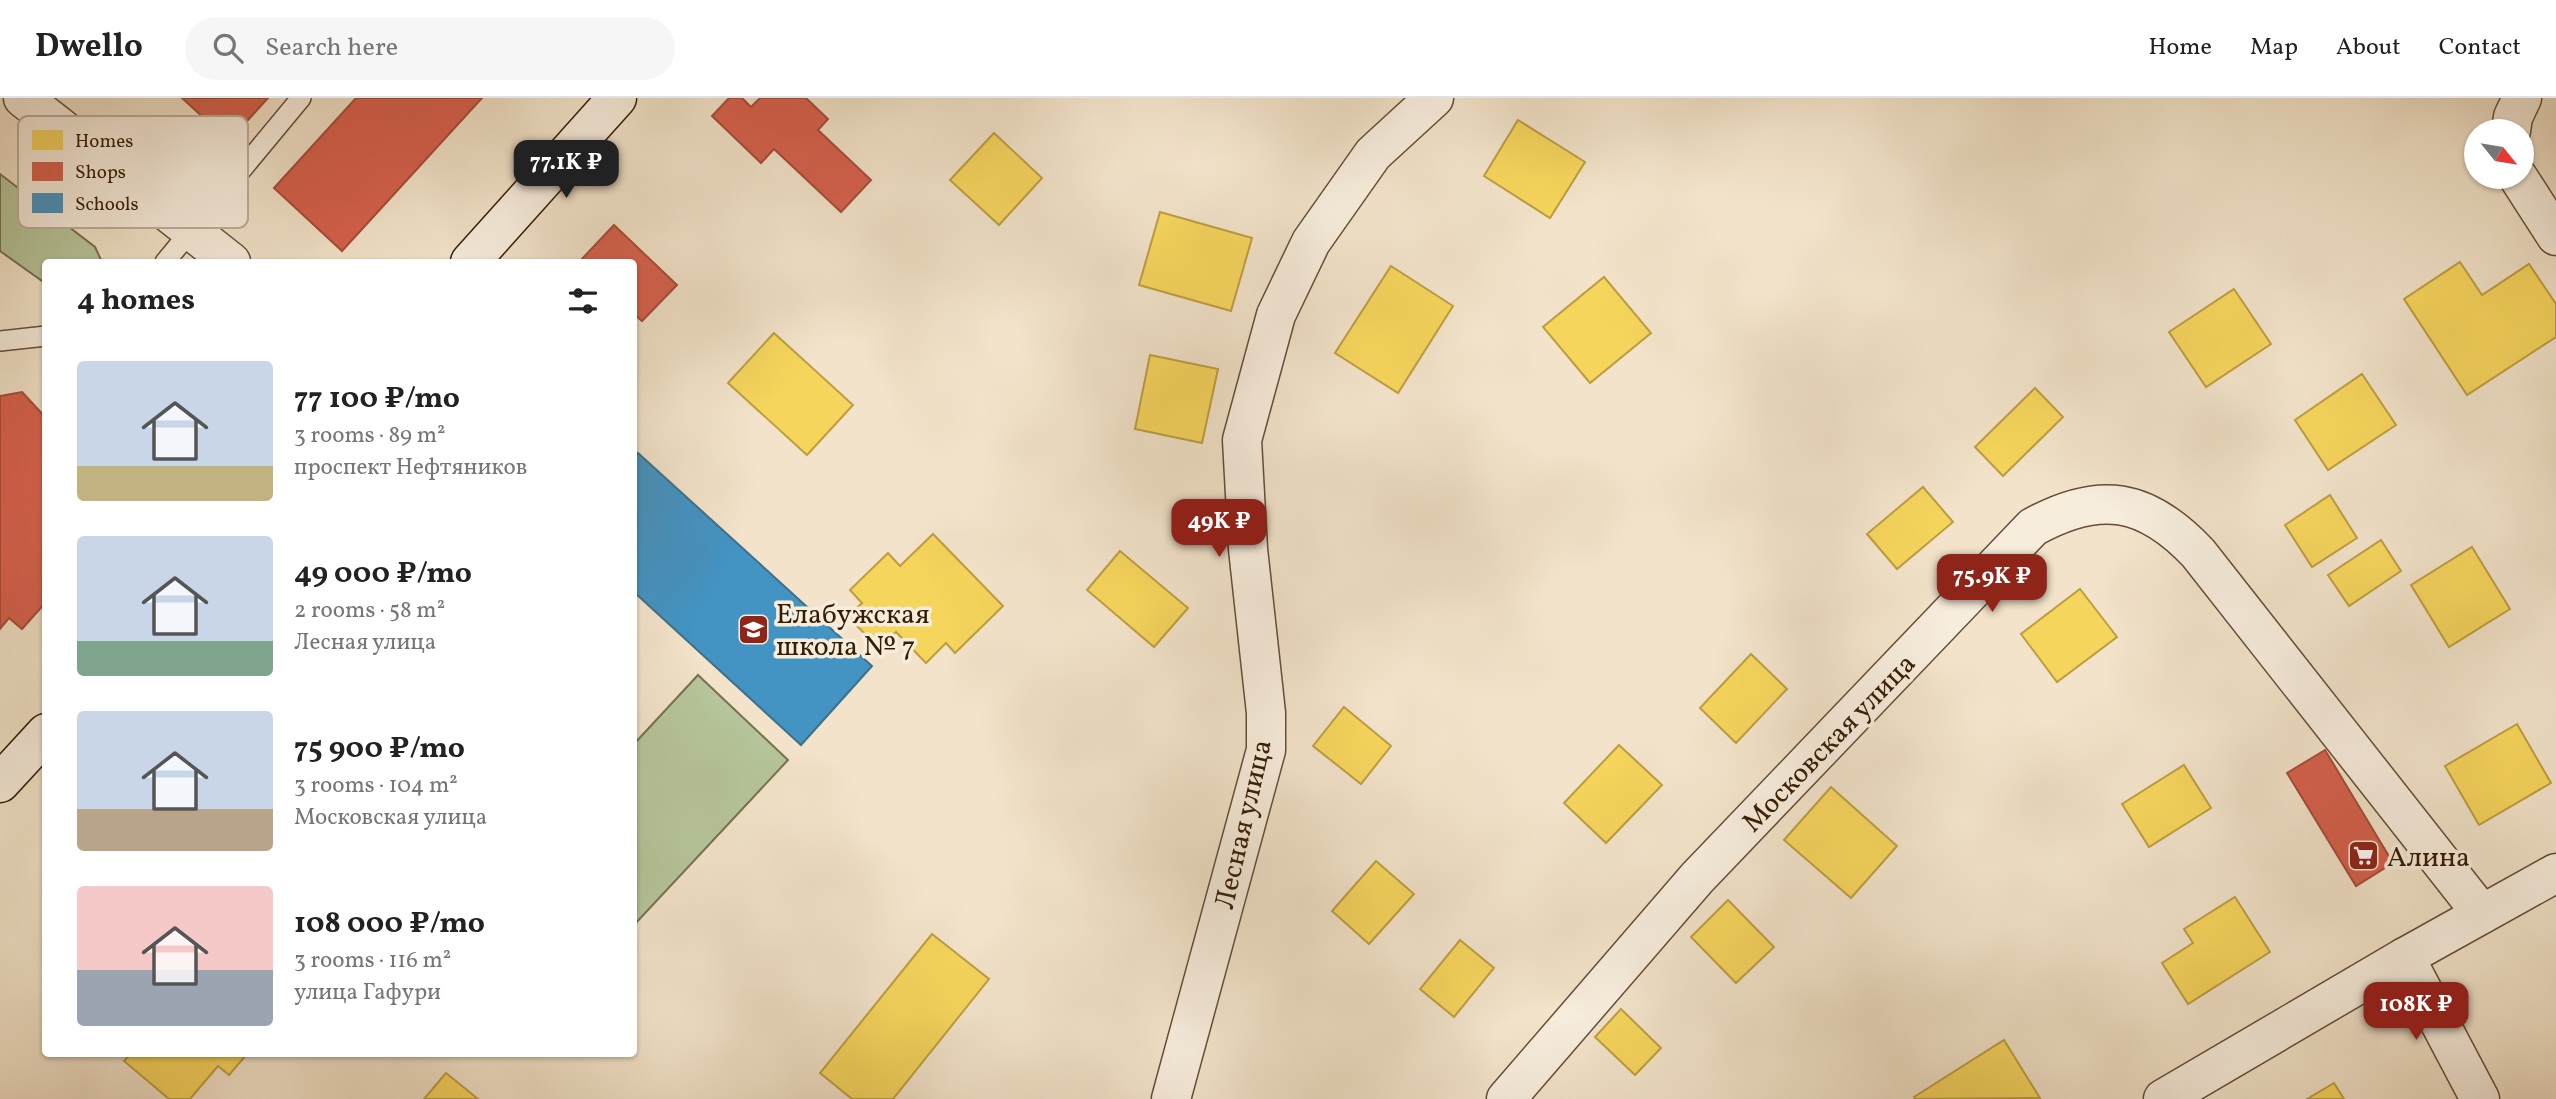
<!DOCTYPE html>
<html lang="en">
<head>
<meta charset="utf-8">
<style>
  :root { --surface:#fff; --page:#f6f6f6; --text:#222; --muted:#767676; --line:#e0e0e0; --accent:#8f2418 }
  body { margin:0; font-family:Vollkorn,serif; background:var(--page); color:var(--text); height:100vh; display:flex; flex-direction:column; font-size:26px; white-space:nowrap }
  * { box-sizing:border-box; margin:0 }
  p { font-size:23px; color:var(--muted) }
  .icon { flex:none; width:38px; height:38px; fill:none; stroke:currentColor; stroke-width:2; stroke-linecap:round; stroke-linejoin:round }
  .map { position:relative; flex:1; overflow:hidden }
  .drawer { position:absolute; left:42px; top:161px; width:595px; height:798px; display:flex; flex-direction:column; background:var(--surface); border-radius:7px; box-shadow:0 2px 5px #0004 }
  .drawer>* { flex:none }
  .needle { width:46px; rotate:120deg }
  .controls { position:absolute; left:2464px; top:21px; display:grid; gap:14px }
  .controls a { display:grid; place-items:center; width:70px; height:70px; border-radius:50%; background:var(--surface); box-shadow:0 2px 5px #0004; font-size:35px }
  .price { position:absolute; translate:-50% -60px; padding:0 16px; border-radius:14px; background:var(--accent); color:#fff; font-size:23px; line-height:46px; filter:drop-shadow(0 2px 4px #0008) }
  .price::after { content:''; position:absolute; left:50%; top:42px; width:21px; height:16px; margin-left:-10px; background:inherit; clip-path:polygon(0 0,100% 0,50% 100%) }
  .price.selected { background:#222; color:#fff }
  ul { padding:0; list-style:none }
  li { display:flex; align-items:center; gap:21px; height:175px; padding:0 35px }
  li span { display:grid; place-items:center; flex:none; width:196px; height:140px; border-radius:7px; color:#555 }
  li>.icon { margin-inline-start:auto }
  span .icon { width:84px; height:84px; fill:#fffc; stroke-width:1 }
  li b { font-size:30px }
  h2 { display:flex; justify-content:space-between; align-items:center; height:84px; padding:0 35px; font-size:30px }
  header { display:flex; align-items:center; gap:42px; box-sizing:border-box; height:98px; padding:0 35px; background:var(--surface); border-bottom:2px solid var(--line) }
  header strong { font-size:33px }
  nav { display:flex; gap:38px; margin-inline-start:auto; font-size:24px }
  .search { width:490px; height:63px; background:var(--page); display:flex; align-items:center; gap:18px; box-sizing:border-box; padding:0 24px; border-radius:38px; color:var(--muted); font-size:26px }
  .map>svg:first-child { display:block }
  .green { fill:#b6c59b; stroke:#76714f; stroke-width:2 }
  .homes { fill:#f6d55c; stroke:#bc9e41; stroke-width:2 }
  .shops { fill:#d6604d; stroke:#a64c37; stroke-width:2 }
  .schools { fill:#4393c3; stroke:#3f7089; stroke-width:2 }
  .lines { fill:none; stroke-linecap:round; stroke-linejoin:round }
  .service-casing { stroke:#654e35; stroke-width:22 }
  .minor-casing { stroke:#654e35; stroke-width:41 }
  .tertiary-casing { stroke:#654e35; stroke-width:41 }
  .secondary-casing { stroke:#361d03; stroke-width:41 }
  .service { stroke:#f7eddd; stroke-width:19 }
  .minor { stroke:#f7eddd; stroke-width:38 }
  .tertiary { stroke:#f7eddd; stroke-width:38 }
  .secondary { stroke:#f7eddd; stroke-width:38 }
  .labels { text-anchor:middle; stroke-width:7; stroke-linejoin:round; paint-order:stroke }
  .poi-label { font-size:28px; fill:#361d03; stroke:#f7eddd; text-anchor:start }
  .street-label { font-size:28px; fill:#361d03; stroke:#f7eddd }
  .key { fill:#f7eddd; stroke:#bdaf9c; stroke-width:2 }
  .key-label { font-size:19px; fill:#361d03 }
</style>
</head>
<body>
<header>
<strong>Dwello</strong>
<div class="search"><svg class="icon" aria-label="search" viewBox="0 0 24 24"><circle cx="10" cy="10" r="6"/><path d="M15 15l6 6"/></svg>Search here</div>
<nav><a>Home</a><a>Map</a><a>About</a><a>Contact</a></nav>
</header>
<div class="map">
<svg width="2556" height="1001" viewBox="0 0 2556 1001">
  <rect width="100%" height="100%" fill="#f2e3ca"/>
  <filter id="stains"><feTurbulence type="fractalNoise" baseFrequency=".00286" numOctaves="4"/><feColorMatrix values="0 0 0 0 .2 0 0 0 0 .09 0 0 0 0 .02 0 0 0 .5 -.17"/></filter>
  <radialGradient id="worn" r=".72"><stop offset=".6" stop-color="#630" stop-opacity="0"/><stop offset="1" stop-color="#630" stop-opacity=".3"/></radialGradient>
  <!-- green -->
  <g class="green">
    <path d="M0,76L95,149L102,164H46L45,185L0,153Z"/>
    <path d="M698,577L788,662L634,827V646Z"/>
  </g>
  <!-- homes -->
  <g class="homes">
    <path d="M1518,22L1585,64L1550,120L1484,78Z"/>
    <path d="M994,35L1042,80L999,127L950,82Z"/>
    <path d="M1160,114L1252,140L1231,213L1139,187Z"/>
    <path d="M2460,164L2482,197L2529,166L2556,206V239L2467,297L2404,201Z"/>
    <path d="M1391,168L1453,208L1398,295L1335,255Z"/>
    <path d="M1604,179L1651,235L1590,285L1543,229Z"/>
    <path d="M2234,191L2271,246L2206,289L2169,234Z"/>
    <path d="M774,235L853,307L807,357L728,285Z"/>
    <path d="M1150,257L1218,271L1202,345L1135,331Z"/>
    <path d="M2362,276L2396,327L2328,372L2295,322Z"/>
    <path d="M2035,290L2063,319L2003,378L1975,349Z"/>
    <path d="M1923,389L1953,424L1897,471L1867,436Z"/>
    <path d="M2330,397L2357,440L2312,469L2285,427Z"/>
    <path d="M933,436L1003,508L955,555L946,545L926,565L896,534L879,550L848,519L862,505L850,492L888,455L900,468Z"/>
    <path d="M2381,442L2401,473L2349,508L2328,477Z"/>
    <path d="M2472,449L2510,511L2449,549L2411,487Z"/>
    <path d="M1120,453L1188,510L1154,549L1087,492Z"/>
    <path d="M2080,491L2117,539L2057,584L2021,536Z"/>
    <path d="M1751,556L1787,591L1736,645L1700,610Z"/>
    <path d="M1344,609L1391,648L1361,686L1313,648Z"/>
    <path d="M2517,626L2551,685L2479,727L2445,668Z"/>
    <path d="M1619,647L1662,687L1606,745L1564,705Z"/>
    <path d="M2184,667L2211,710L2149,749L2122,706Z"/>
    <path d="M1831,689L1897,748L1851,800L1784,742Z"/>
    <path d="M1376,763L1414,796L1369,846L1332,813Z"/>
    <path d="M2235,799L2270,854L2188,906L2162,865L2193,845L2184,831Z"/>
    <path d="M1728,802L1774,849L1736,885L1691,839Z"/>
    <path d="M932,836L989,881L893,1001H852L820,975Z"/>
    <path d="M1460,842L1494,870L1454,919L1420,891Z"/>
    <path d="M1621,911L1661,950L1635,977L1595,939Z"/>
    <path d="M2004,942L2040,1000L1915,1001L1914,999Z"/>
    <path d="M130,956H247L229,977L218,968L190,1001H169L124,963Z"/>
    <path d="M446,975L478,1001H424Z"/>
    <path d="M2334,985L2344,1001H2307Z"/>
  </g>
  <!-- shops -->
  <g class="shops">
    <path d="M182,0H268L229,43Z"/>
    <path d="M356,0H482L342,153L274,90Z"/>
    <path d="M729,0H742L751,9L760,0H806L828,21L818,32L871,82L841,114L774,51L761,65L712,18Z"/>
    <path d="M614,127L677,187L642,223L634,216V164H579Z"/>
    <path d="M22,294L46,320V504L22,531L9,520L0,531V298Z"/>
    <path d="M2325,652L2393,765L2356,788L2287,675Z"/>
  </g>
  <!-- schools -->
  <path class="schools" d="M638,355L872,568L801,647L634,494V360Z"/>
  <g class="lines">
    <defs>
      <g id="service">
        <path d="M165,164L301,0"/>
        <path d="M0,243L46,238"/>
      </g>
      <g id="minor">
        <path d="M23,0L231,164"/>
        <path d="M2511,33L2513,19L2522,0"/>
        <path d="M2518,79L2556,138"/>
        <path d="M2405,859L2480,1001"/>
        <path d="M1171,1001L1266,652V615L1248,451L1242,342L1276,217L1311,144L1373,56L1434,0"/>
        <path d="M1506,1001L1697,780L2033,429C2100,392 2146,400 2198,455L2482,816"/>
      </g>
      <path id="tertiary" d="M2163,1001L2405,859L2556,775"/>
      <g id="secondary">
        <path d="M470,164L617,0"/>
        <path d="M0,685L46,635"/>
      </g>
    </defs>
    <!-- service casing -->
    <use href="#service" class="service-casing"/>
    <!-- minor casing -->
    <use href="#minor" class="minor-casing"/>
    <!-- tertiary casing -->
    <use href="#tertiary" class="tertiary-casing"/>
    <!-- secondary casing -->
    <use href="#secondary" class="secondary-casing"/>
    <!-- service -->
    <use href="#service" class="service"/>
    <!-- minor -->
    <use href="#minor" class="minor"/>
    <!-- tertiary -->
    <use href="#tertiary" class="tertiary"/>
    <!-- secondary -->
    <use href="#secondary" class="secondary"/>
  </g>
  <!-- icons -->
  <defs>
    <symbol id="school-square" viewBox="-11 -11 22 22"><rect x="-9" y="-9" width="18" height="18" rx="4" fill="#8f2418" stroke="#f7eddd"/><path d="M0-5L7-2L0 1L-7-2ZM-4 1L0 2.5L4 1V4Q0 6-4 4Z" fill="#fff"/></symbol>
    <symbol id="supermarket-square" viewBox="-11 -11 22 22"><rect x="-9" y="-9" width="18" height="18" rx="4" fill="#8f2418" stroke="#f7eddd"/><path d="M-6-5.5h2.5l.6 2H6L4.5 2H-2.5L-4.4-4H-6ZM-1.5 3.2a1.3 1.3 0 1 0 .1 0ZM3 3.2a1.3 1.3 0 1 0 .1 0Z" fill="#fff"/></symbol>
  </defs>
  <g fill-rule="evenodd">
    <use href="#school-square" x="736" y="514" width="35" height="35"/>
    <use href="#supermarket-square" x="2346" y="740" width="35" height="35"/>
  </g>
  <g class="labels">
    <!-- poi labels -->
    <g class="poi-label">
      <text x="776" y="525">Елабужская<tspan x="776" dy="32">школа № 7</tspan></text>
      <text x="2387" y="768">Алина</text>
    </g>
    <!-- street labels -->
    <g class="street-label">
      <text transform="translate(1828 644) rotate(-46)" y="10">Московская улица</text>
      <text transform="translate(1242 726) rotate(-77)" y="10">Лесная улица</text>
    </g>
  </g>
  <!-- legend -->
  <rect x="18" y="18" width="230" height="112" rx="10" class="key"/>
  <rect x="32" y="32" width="31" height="20" fill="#f6d55c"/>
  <rect x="32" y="64" width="31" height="19" fill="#d6604d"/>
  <rect x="32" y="95" width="31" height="20" fill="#4393c3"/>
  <g class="key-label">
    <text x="75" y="49">Homes</text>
    <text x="75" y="80">Shops</text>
    <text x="75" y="112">Schools</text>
  </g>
  <rect width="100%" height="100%" filter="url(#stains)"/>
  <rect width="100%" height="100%" fill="url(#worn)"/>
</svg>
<div class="controls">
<a><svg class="needle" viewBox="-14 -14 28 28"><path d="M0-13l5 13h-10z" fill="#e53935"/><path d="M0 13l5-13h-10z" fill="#767676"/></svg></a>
</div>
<b class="price selected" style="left:566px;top:102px">77.1K ₽</b>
<b class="price" style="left:1219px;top:461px">49K ₽</b>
<b class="price" style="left:1992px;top:516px">75.9K ₽</b>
<b class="price" style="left:2416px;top:944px">108K ₽</b>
<section class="drawer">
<h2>4 homes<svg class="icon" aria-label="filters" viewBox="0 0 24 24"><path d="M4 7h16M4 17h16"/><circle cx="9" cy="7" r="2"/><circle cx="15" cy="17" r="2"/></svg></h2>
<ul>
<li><span style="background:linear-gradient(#c9d6e8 75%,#c2b280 0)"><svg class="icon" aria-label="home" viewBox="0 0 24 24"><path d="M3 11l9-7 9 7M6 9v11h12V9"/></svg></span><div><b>77 100 ₽/mo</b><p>3 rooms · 89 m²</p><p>проспект Нефтяников</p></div></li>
<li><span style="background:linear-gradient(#c9d6e8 75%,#7fa58c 0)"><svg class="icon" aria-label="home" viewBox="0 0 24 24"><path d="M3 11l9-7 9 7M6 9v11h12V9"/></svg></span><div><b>49 000 ₽/mo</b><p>2 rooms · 58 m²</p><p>Лесная улица</p></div></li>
<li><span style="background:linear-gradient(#c9d6e8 70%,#b9a48a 0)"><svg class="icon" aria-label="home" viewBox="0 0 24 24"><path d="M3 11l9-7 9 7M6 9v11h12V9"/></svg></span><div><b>75 900 ₽/mo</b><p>3 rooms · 104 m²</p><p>Московская улица</p></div></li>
<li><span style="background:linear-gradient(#f6c9c9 60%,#9aa5b1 0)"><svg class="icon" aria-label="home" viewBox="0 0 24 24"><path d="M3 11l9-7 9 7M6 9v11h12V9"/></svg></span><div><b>108 000 ₽/mo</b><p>3 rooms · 116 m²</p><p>улица Гафури</p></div></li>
</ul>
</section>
</div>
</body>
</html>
